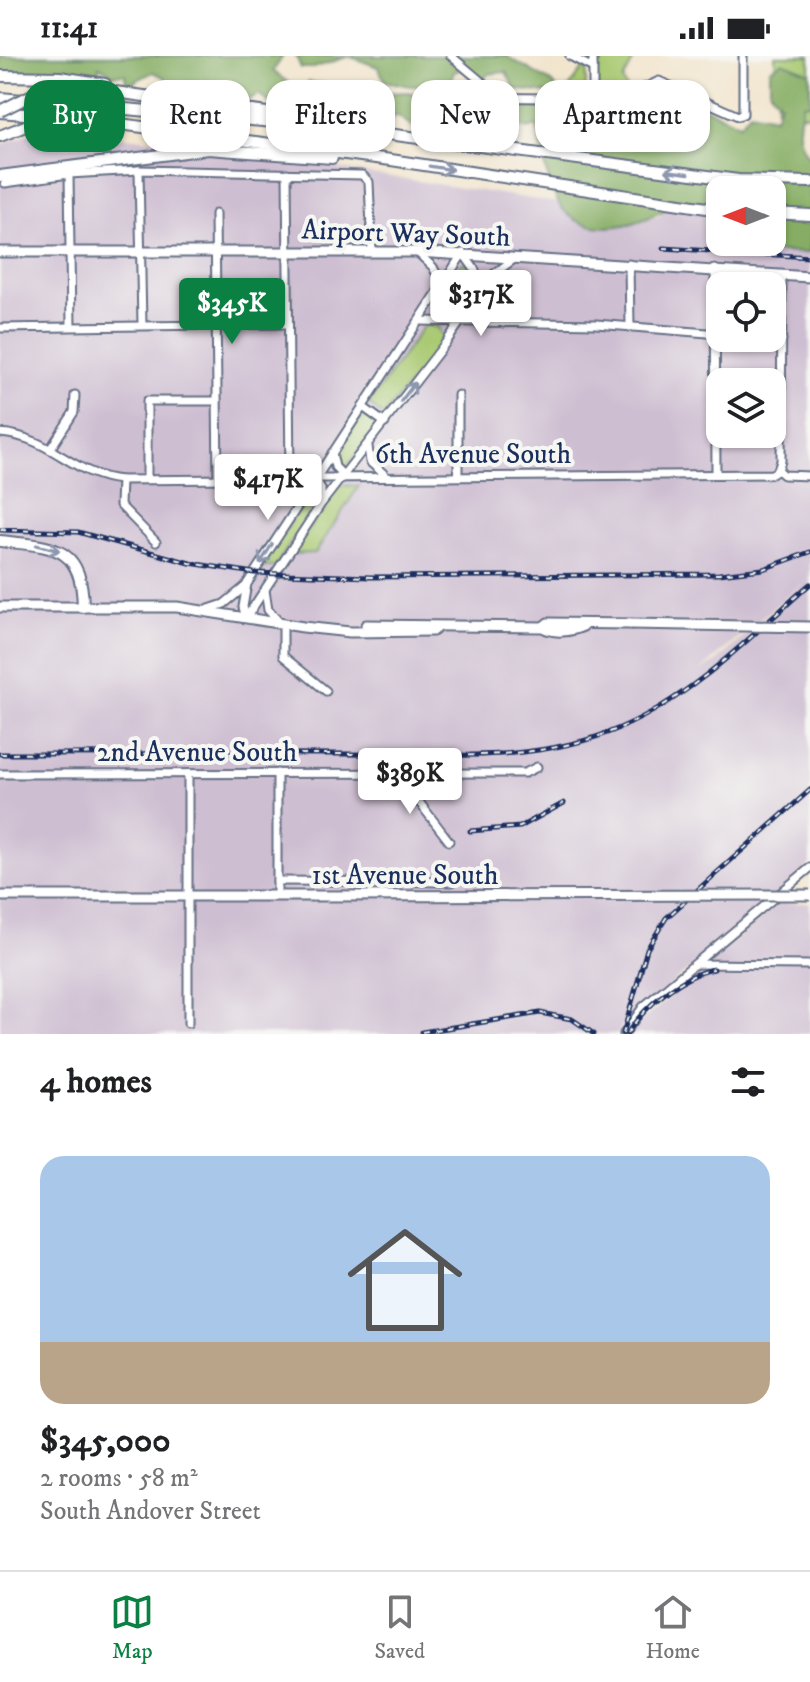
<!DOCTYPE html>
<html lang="en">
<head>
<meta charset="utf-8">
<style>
  :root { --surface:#fff; --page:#f6f6f6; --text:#202124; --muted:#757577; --line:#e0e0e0; --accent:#0b8043 }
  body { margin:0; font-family:"IM FELL DW Pica",serif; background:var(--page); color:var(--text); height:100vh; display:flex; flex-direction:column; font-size:30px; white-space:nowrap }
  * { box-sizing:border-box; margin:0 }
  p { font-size:26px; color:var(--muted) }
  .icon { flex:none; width:44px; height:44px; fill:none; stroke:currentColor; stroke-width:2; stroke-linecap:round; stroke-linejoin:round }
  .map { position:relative; height:978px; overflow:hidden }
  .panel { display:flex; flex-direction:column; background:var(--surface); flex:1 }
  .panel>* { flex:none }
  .banner { position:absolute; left:24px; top:24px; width:762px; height:72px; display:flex; gap:16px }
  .needle { width:52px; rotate:270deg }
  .buttons { position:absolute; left:706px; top:120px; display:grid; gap:16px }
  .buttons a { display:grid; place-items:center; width:80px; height:80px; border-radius:16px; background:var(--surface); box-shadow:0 2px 6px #0004; font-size:40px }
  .price { position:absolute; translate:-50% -68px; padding:0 18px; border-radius:8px; background:#fff; color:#222; font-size:26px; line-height:52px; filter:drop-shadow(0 2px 4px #0008) }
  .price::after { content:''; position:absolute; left:50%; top:48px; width:24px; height:18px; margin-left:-12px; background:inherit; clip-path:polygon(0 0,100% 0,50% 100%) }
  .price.active { background:var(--accent); color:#fff }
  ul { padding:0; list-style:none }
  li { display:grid; align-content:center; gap:16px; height:424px; padding:0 40px }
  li+li { border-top:2px solid var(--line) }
  li span { display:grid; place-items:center; height:248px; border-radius:24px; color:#555 }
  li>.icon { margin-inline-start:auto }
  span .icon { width:144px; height:144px; fill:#fffc; stroke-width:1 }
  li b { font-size:34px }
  h2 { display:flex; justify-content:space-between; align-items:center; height:96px; padding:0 40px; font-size:34px }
  .pill { padding:0 28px; border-radius:24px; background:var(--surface); box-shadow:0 2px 6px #0004; font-size:28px; line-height:72px }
  .pill.active { background:var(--accent); color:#fff }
  .status { display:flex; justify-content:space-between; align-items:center; height:56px; padding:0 40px; background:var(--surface); direction:ltr }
  .status svg { height:22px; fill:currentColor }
  .dock { display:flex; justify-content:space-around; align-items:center; height:112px; border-top:2px solid var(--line); background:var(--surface); font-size:22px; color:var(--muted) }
  .dock a { display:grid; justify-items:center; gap:4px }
  .dock .active { color:var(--accent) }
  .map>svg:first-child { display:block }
  .industrial { fill:#cebed1; fill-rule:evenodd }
  .green { fill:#a9c971; stroke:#627c68; stroke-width:2 }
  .forest { fill:#86ad63; stroke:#506e60; stroke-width:2 }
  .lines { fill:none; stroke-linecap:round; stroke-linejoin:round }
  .minor-casing { stroke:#666f85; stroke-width:11 }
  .major-casing { stroke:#666f85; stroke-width:13 }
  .highway-casing { stroke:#666f85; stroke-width:14 }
  .minor { stroke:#fff; stroke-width:7 }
  .major { stroke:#fff; stroke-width:9 }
  .highway { stroke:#fff; stroke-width:10 }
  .rail-casing { stroke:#1b2f5e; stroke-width:5 }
  .rail { stroke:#f6f6f2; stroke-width:2; stroke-dasharray:6; stroke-linecap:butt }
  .major-bridge-casing { stroke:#666f85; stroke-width:13; stroke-linecap:butt }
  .highway-bridge-casing { stroke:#666f85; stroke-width:14; stroke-linecap:butt }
  .major-bridge { stroke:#fff; stroke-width:9 }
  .highway-bridge { stroke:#fff; stroke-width:10 }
  .oneway { stroke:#8d97ae }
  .labels { text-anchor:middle; stroke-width:8; stroke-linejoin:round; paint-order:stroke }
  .street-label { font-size:28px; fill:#1b2f5e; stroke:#f6f6f2 }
</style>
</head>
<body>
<div class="status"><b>11:41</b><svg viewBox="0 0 49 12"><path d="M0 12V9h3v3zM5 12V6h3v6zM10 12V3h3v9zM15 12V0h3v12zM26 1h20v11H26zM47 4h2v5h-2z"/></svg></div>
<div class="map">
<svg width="810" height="978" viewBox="0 0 810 978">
  <rect width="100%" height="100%" fill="#f6f6f2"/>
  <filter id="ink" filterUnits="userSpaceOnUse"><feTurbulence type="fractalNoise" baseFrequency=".0125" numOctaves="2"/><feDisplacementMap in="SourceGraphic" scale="16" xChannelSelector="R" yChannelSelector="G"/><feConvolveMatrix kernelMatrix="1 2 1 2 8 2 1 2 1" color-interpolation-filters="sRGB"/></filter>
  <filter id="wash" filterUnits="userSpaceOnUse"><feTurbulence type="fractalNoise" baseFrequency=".006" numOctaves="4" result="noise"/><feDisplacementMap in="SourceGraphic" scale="32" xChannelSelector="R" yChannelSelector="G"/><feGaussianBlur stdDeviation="1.8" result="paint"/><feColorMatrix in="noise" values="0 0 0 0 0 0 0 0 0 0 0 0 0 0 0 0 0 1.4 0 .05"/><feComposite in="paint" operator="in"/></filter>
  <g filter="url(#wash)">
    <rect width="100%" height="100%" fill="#f2e5cd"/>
    <!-- industrial -->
    <path class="industrial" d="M45,72L161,85L558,147L572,162L606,170L636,168L659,160L676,146L714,151L720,162V186H741L775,196L810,197V809L618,974H631L778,847H810V978H0V89ZM720,230H772V282H720ZM720,326H772V378H720ZM802,528L716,606L699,616L801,528Z"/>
    <!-- green -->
    <g class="green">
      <path d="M597,0H631L633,5L623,24L628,35L601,50L597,48Z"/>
      <path d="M775,0H810V58L777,59Z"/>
      <path d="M584,11L587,13L584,49L562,42Z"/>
      <path d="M462,207H467C480,227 473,242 460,260L448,232Z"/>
      <path d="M424,269L437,270L444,282L437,296L383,360L369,348Z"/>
      <path d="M364,359L378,370L344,414H339L335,398Z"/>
      <path d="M314,429L319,440L316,448L275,511H262Z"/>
      <path d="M340,429L359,430L315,497L291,498Z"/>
    </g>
    <!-- forest -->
    <g class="forest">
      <path d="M0,0H283L273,15L299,35L307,34L308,26L327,28L332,35L351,33L359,38L408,36L485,50L495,46H546L584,71L595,64L608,68L618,66L620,53L625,50H662L667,41L677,60L686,64L701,50L740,68L750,56L775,61L780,47L770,35V13L783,6L810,17V47L803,48C798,69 795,85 810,102V154L774,166L810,169V197L775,196L741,186H772V134H720V162L714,150L676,146C647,169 584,187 559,148C546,126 542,95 537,70L528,73L509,65L497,80L491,68L471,65L455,75L437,65L412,70L396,59L386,68H379L376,59L356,45L353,59L346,60L333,48L331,57L321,59L305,51L299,57L276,53L259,38L242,48L222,42L213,44L210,38L200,40L194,33L189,39L171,36L164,21L153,16L126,30L125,18L114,19L99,10L98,19L0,17Z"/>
      <path d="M296,0H506L551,26L559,34L554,38L515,33L506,16L488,18L480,30L462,13L454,16L449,29L410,30L385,25L378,11L349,0L314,12H301Z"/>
    </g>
  </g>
  <g filter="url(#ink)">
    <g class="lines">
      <defs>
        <g id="minor">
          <path d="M451,0L501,42"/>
          <path d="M570,0L593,12"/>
          <path d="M453,41L548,42L598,54L659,25L738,60L743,58V0"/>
          <path d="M593,54V0"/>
          <path d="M139,114L142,269"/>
          <path d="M287,117L290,421"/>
          <path d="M69,118L71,270"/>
          <path d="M5,127L69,118L139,114L362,119L369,126L372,195"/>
          <path d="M215,158L218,423"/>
          <path d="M418,197L433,211L460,266"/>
          <path d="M629,208L630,271"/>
          <path d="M715,213L716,418"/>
          <path d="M420,265L596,268L720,278"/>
          <path d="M0,272L288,268"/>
          <path d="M760,282L782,284"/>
          <path d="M363,351L385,367"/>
          <path d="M0,377C52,381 73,420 121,424L772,418L778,414L784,419L810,420"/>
          <path d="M368,390L370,406L384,418"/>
          <path d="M51,392L74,356L75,339"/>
          <path d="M332,397L335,411L344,420"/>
          <path d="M778,414L781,405L782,219"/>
          <path d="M458,418V339"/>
          <path d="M315,421L321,433V446"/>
          <path d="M147,423V345H217"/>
          <path d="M121,424L120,449L156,486"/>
          <path d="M265,534L268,554L283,570V600L326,635"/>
          <path d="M206,554L224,548L246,530"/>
          <path d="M246,562L243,551L247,528L463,197L475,214L482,256L503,267"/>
          <path d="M246,562L321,448L447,285L494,218L514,203"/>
          <path d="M396,716L449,785"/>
          <path d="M277,717V840"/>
          <path d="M0,718L525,717L537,711"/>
          <path d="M277,825L452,826"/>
          <path d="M696,908L810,909"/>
          <path d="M188,967V718"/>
          <path d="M624,978L643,951L810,812"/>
        </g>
        <g id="major">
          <path d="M0,196H417L810,221"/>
          <path d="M0,551H177L303,571L350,576L433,575L438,571"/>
          <path d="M366,569L543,571C554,578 572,575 583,570"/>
          <path d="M543,571L548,567L631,568"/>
          <path d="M0,840H314"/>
        </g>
        <g id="highway">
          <path d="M0,20L60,21L105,28"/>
          <path d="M38,36L86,32L289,60"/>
          <path d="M0,42L342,72L738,124L810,126"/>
          <path d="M0,56L82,63L391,104L720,154"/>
          <path d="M0,80L28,69L72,68"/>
          <path d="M0,120L208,93L332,102"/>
          <path d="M772,157L810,159"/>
          <path d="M0,485C53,491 82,488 83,551"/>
        </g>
      </defs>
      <!-- minor casing -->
      <use href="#minor" class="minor-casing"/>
      <!-- major casing -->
      <use href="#major" class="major-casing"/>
      <!-- highway casing -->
      <use href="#highway" class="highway-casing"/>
      <!-- minor -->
      <use href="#minor" class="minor"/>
      <!-- major -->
      <use href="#major" class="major"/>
      <!-- highway -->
      <use href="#highway" class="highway"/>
      <defs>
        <g id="rail">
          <path d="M663,192L810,201"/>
          <path d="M0,474L78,476L190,507L254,517L371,521L719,518L763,513L810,496"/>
          <path d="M0,698C115,697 231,698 346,698C438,698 536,709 622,671C693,640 752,579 810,528"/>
          <path d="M470,775L520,771L564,747"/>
          <path d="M422,976L540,957L572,963L594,978"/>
          <path d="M623,978L647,893L666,862L810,734"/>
          <path d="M627,978C644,950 682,919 714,913"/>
        </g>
      </defs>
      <!-- rail casing -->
      <use href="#rail" class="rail-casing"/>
      <!-- rail -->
      <use href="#rail" class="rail"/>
      <defs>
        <g id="major-bridge">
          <path d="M631,568L810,571"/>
          <path d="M314,840L810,839"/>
        </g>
        <path id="highway-bridge" d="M0,55L38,36"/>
      </defs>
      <!-- major-bridge casing -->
      <use href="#major-bridge" class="major-bridge-casing"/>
      <!-- highway-bridge casing -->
      <use href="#highway-bridge" class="highway-bridge-casing"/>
      <!-- major-bridge -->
      <use href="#major-bridge" class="major-bridge"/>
      <!-- highway-bridge -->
      <use href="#highway-bridge" class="highway-bridge"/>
    </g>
    <!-- one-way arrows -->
    <defs><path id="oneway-shaft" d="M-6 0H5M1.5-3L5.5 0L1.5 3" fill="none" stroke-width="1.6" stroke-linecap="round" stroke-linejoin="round" transform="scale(2)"/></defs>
    <g class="oneway">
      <use href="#oneway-shaft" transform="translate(441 112) rotate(9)"/>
      <use href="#oneway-shaft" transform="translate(677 116) rotate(-172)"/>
      <use href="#oneway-shaft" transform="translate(408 336) rotate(-53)"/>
      <use href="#oneway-shaft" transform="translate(48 492) rotate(14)"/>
      <use href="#oneway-shaft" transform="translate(266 498) rotate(122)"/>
    </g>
  </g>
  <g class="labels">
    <!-- street labels -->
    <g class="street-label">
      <text transform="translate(406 176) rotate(2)" y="10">Airport Way South</text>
      <text x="473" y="407">6th Avenue South</text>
      <text x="197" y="705">2nd Avenue South</text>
      <text x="405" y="828">1st Avenue South</text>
    </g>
  </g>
</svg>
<div class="buttons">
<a><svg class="needle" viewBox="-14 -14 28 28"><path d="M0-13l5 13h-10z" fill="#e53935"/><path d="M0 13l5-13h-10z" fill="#757577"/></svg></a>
<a><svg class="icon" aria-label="locate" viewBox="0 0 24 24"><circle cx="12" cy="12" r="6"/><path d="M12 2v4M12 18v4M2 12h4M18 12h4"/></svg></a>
<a><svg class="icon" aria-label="layers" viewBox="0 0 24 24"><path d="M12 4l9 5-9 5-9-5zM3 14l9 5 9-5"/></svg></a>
</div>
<b class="price" style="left:481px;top:282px">$317K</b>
<b class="price active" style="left:232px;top:290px">$345K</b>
<b class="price" style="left:268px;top:466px">$417K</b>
<b class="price" style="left:410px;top:760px">$389K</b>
<div class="banner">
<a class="pill active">Buy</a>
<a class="pill">Rent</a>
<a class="pill">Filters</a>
<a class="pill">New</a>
<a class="pill">Apartment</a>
</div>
</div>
<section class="panel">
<h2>4 homes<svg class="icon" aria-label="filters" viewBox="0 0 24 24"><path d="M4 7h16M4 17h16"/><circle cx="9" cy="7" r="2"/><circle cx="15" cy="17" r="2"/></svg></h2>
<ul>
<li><span style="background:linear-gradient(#a9c7e8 75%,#b9a48a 0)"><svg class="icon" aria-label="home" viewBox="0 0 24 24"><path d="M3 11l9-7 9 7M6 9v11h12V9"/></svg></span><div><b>$345,000</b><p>2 rooms · 58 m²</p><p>South Andover Street</p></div></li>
</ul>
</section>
<nav class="dock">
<a class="active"><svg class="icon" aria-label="map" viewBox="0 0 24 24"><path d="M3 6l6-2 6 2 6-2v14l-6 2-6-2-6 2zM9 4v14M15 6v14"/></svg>Map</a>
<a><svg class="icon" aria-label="saved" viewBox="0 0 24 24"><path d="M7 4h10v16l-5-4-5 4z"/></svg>Saved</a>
<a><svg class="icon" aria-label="home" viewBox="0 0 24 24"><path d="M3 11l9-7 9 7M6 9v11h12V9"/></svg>Home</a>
</nav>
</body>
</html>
